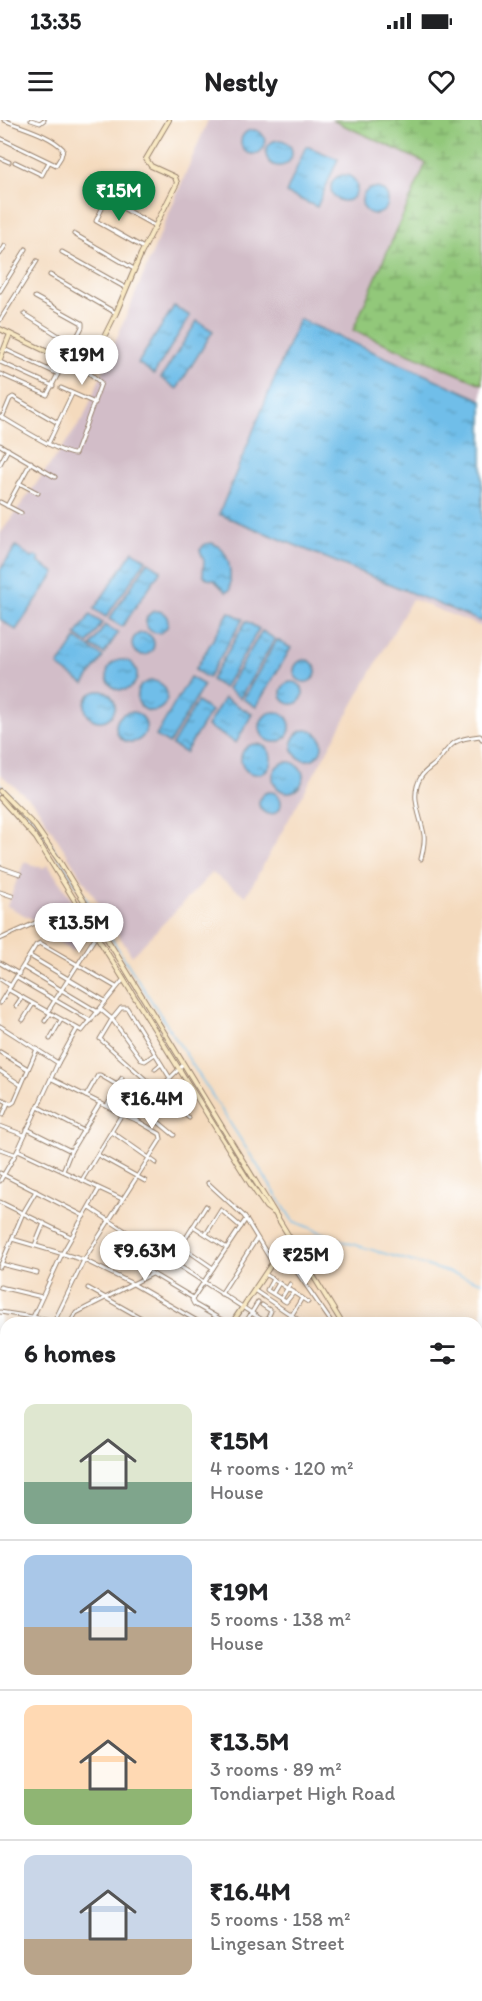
<!DOCTYPE html>
<html lang="en">
<head>
<meta charset="utf-8">
<style>
  :root { --surface:#fff; --page:#f6f6f6; --text:#202124; --muted:#757577; --line:#e0e0e0; --accent:#0b8043 }
  body { margin:0; font-family:Itim,sans-serif; background:var(--page); color:var(--text); height:100vh; display:flex; flex-direction:column; font-size:22px; white-space:nowrap }
  * { box-sizing:border-box; margin:0 }
  p { font-size:20px; color:var(--muted) }
  .icon { flex:none; width:33px; height:33px; fill:none; stroke:currentColor; stroke-width:2; stroke-linecap:round; stroke-linejoin:round }
  .map { position:relative; flex:1; overflow:hidden }
  .panel { position:absolute; left:0px; top:1197px; width:483px; height:684px; display:flex; flex-direction:column; background:var(--surface); border-radius:18px 18px 0 0; box-shadow:0 3px 15px #0003 }
  .panel>* { flex:none }
  .price { position:absolute; translate:-50% -51px; padding:0 14px; border-radius:21px; background:#fff; color:#222; font-size:20px; line-height:39px; filter:drop-shadow(0 2px 3px #0008) }
  .price::after { content:''; position:absolute; left:50%; top:36px; width:18px; height:14px; margin-left:-9px; background:inherit; clip-path:polygon(0 0,100% 0,50% 100%) }
  .price.active { background:var(--accent); color:#fff }
  ul { padding:0; list-style:none }
  li { display:flex; align-items:center; gap:18px; height:150px; padding:0 24px }
  li+li { border-top:2px solid var(--line) }
  li span { display:grid; place-items:center; flex:none; width:168px; height:120px; border-radius:12px; color:#555 }
  li>.icon { margin-inline-start:auto }
  span .icon { width:72px; height:72px; fill:#fffc; stroke-width:1 }
  li b { font-size:26px }
  h2 { display:flex; justify-content:space-between; align-items:center; height:72px; padding:0 24px; font-size:26px }
  .status { display:flex; justify-content:space-between; align-items:center; height:42px; padding:0 30px; background:var(--surface); direction:ltr }
  .status svg { height:16px; fill:currentColor }
  header { display:flex; justify-content:space-between; align-items:center; height:78px; padding:0 24px; background:var(--surface); font-size:27px; font-weight:800 }
  .map>svg:first-child { display:block }
  .industrial { fill:#d2bdc8 }
  .wetland { fill:url(#wetland-marsh); stroke:#66794c; stroke-width:1.5 }
  .water { fill:url(#water-ripples); stroke:#557484; stroke-width:1.5 }
  .lines { fill:none; stroke-linecap:round; stroke-linejoin:round }
  .stream { stroke:#6fbee9; stroke-width:1.5 }
  .street-casing { stroke:#98826e; stroke-width:5 }
  .secondary-casing { stroke:#98826e; stroke-width:6 }
  .street { stroke:#fff; stroke-width:3 }
  .secondary { stroke:#f8e8c3; stroke-width:4 }
</style>
</head>
<body>
<div class="status"><b>13:35</b><svg viewBox="0 0 49 12"><path d="M0 12V9h3v3zM5 12V6h3v6zM10 12V3h3v9zM15 12V0h3v12zM26 1h20v11H26zM47 4h2v5h-2z"/></svg></div>
<header><svg class="icon" aria-label="menu" viewBox="0 0 24 24"><path d="M4 6h16M4 12h16M4 18h16"/></svg>Nestly<svg class="icon" aria-label="heart" viewBox="0 0 24 24"><path d="M12 20l-8-8c-3-5 5-10 8-4 3-6 11-1 8 4z"/></svg></header>
<div class="map">
<svg width="482" height="1881" viewBox="0 0 482 1881">
  <defs>
    <pattern id="wetland-marsh" width="20" height="14" patternUnits="userSpaceOnUse" patternTransform="scale(1.5)"><rect width="20" height="14" fill="#92c87a"/><path d="M1 5h8M5 5V1M11 12h8M15 12V8" fill="none" stroke="#78a363"/></pattern>
    <pattern id="water-ripples" width="26" height="14" patternUnits="userSpaceOnUse" patternTransform="scale(1.5)"><rect width="26" height="14" fill="#6fbee9"/><path d="M2 4q2-2 4 0t4 0M15 11q2-2 4 0t4 0" fill="none" stroke="#5c9bbc"/></pattern>
  </defs>
  <rect width="100%" height="100%" fill="#fff"/>
  <filter id="ink" filterUnits="userSpaceOnUse"><feTurbulence type="fractalNoise" baseFrequency=".0167" numOctaves="2"/><feDisplacementMap in="SourceGraphic" scale="12" xChannelSelector="R" yChannelSelector="G"/><feConvolveMatrix kernelMatrix="1 2 1 2 8 2 1 2 1" color-interpolation-filters="sRGB"/></filter>
  <filter id="wash" filterUnits="userSpaceOnUse"><feTurbulence type="fractalNoise" baseFrequency=".008" numOctaves="4" result="noise"/><feDisplacementMap in="SourceGraphic" scale="24" xChannelSelector="R" yChannelSelector="G"/><feGaussianBlur stdDeviation="1.35" result="paint"/><feColorMatrix in="noise" values="0 0 0 0 0 0 0 0 0 0 0 0 0 0 0 0 0 1.4 0 .05"/><feComposite in="paint" operator="in"/></filter>
  <g filter="url(#wash)">
    <rect width="100%" height="100%" fill="#f4dabd"/>
    <!-- industrial -->
    <g class="industrial">
      <path d="M208,0H482V507L412,479L246,776L212,753L132,836L35,684L0,654V414L83,299Z"/>
      <path d="M24,742L43,748L48,745L90,807L73,831L51,817L53,810L7,786Z"/>
      <path d="M78,1875H293L288,1881H75Z"/>
    </g>
    <!-- wetland -->
    <path class="wetland" d="M332,0H482V264L353,210L426,43Z"/>
    <!-- water -->
    <g class="water">
      <circle cx="253" cy="22" r="12"/>
      <circle cx="279" cy="33" r="13"/>
      <path d="M306,26L338,39L317,87L286,73Z"/>
      <circle cx="344" cy="68" r="13"/>
      <circle cx="375" cy="81" r="13"/>
      <path d="M174,186L190,196L154,254L138,243Z"/>
      <path d="M299,199L482,280V502L219,394Z"/>
      <path d="M197,201L213,211L177,269L161,258Z"/>
      <path d="M212,423C231,430 231,452 230,470L226,472L214,460L208,459L203,455L204,441L200,430L205,424Z"/>
      <path d="M16,426L32,438L35,436L40,439L38,442L55,453L16,510L0,499V450Z"/>
      <path d="M133,431L146,440L106,497L94,489Z"/>
      <path d="M148,442L161,450L122,507L109,499Z"/>
      <circle cx="157" cy="502" r="11"/>
      <path d="M229,492L243,499L208,558L195,550Z"/>
      <path d="M90,495L102,503L88,524L76,515Z"/>
      <path d="M246,501L259,509L224,568L211,560Z"/>
      <path d="M105,505L118,513L104,534L91,526Z"/>
      <path d="M262,511L275,519L240,578L227,569Z"/>
      <circle cx="143" cy="524" r="11"/>
      <path d="M76,519L103,537L84,564L58,546Z"/>
      <path d="M277,520L291,528L256,587L243,579Z"/>
      <circle cx="305" cy="551" r="11"/>
      <circle cx="122" cy="555" r="15"/>
      <path d="M190,557L204,565L169,624L156,616Z"/>
      <circle cx="152" cy="576" r="15"/>
      <circle cx="292" cy="573" r="11"/>
      <circle cx="100" cy="586" r="15"/>
      <path d="M224,578L252,594L236,623L207,606Z"/>
      <path d="M197,582L211,591L185,633L172,625Z"/>
      <circle cx="275" cy="607" r="15"/>
      <circle cx="131" cy="607" r="15"/>
      <circle cx="307" cy="625" r="15"/>
      <circle cx="256" cy="639" r="15"/>
      <circle cx="288" cy="657" r="15"/>
      <circle cx="270" cy="683" r="11"/>
    </g>
    <g class="lines">
      <!-- stream -->
      <g class="stream">
        <path d="M0,664L37,703L293,1101L345,1122L482,1162"/>
        <path d="M477,1242L482,1238"/>
      </g>
    </g>
  </g>
  <g filter="url(#ink)">
    <g class="lines">
      <defs>
        <g id="street">
          <path d="M31,0L40,3L44,0"/>
          <path d="M0,18L56,45L61,37L63,29C49,14 22,8 4,0"/>
          <path d="M0,38L9,42"/>
          <path d="M15,42L42,55L49,42"/>
          <path d="M110,72L96,101L144,128"/>
          <path d="M119,86L155,106"/>
          <path d="M74,114L134,149"/>
          <path d="M62,132L126,168"/>
          <path d="M0,134L5,126"/>
          <path d="M50,155L116,193"/>
          <path d="M0,171L26,129"/>
          <path d="M24,194L72,224"/>
          <path d="M0,200L37,141"/>
          <path d="M4,229L58,254L82,207V203L35,177"/>
          <path d="M0,242L53,266"/>
          <path d="M0,254L47,275L58,254"/>
          <path d="M61,268L95,283"/>
          <path d="M0,296C13,304 63,335 75,334L101,263L87,251"/>
          <path d="M2,298L10,279L13,277L58,303"/>
          <path d="M48,324L72,274"/>
          <path d="M0,325L55,357"/>
          <path d="M0,344L8,329"/>
          <path d="M19,363L38,373"/>
          <path d="M0,382L21,393"/>
          <path d="M7,386L31,342"/>
          <path d="M421,739C423,731 425,723 424,715C421,696 409,676 421,657C425,650 433,647 438,641C453,621 455,619 480,616L482,619"/>
          <path d="M0,747L20,754"/>
          <path d="M0,772L12,776"/>
          <path d="M0,819L35,803L60,813"/>
          <path d="M30,836L105,881"/>
          <path d="M0,843L19,854"/>
          <path d="M23,847L98,892"/>
          <path d="M17,858L91,901"/>
          <path d="M0,859L11,866"/>
          <path d="M9,870L82,911L123,860"/>
          <path d="M0,883L36,825L40,823L116,867"/>
          <path d="M16,886L22,877"/>
          <path d="M100,889L112,899L142,940L145,941L155,934"/>
          <path d="M48,891L96,816"/>
          <path d="M23,900L33,884"/>
          <path d="M45,901L50,894"/>
          <path d="M0,906L58,943"/>
          <path d="M50,919L61,900"/>
          <path d="M0,932L28,949"/>
          <path d="M155,949L161,944"/>
          <path d="M0,951L21,965"/>
          <path d="M170,958L127,888H121L112,899L100,919L189,998"/>
          <path d="M52,959L122,994"/>
          <path d="M117,965L122,958"/>
          <path d="M86,976L98,955H100L117,965L107,986"/>
          <path d="M0,978L11,984L14,982L37,929"/>
          <path d="M38,987L84,1011"/>
          <path d="M144,990L174,1015"/>
          <path d="M120,993L131,973"/>
          <path d="M3,995L8,983"/>
          <path d="M0,1006L24,1015"/>
          <path d="M27,1009L71,1031"/>
          <path d="M112,1012L156,1043"/>
          <path d="M0,1029L14,1034"/>
          <path d="M18,1030L122,1079"/>
          <path d="M98,1035L145,1061"/>
          <path d="M63,1051L71,1031L100,983"/>
          <path d="M0,1053L84,1096"/>
          <path d="M82,1060L122,994L136,1000L158,970L183,945"/>
          <path d="M0,1061L18,1030L58,943L77,909"/>
          <path d="M208,1063L244,1096L272,1142"/>
          <path d="M0,1082L71,1117"/>
          <path d="M90,1088L267,1203"/>
          <path d="M193,1106L227,1128"/>
          <path d="M206,1114L221,1090L241,1107"/>
          <path d="M12,1119L84,1140L133,1164L199,1202"/>
          <path d="M35,1125L44,1103"/>
          <path d="M181,1126L213,1148"/>
          <path d="M108,1127L193,1178"/>
          <path d="M281,1129L332,1203"/>
          <path d="M177,1132L206,1086"/>
          <path d="M1,1144L37,1153"/>
          <path d="M0,1147L23,1093L36,1071"/>
          <path d="M148,1150L157,1133"/>
          <path d="M265,1154L308,1182"/>
          <path d="M273,1159L267,1170L286,1182L294,1172"/>
          <path d="M0,1167L42,1177"/>
          <path d="M88,1168L150,1203"/>
          <path d="M254,1170L303,1203"/>
          <path d="M273,1173L279,1163"/>
          <path d="M221,1174L257,1118"/>
          <path d="M193,1178L246,1099"/>
          <path d="M193,1178L192,1180L194,1184L227,1203"/>
          <path d="M281,1179L290,1164"/>
          <path d="M262,1185L271,1191L266,1202"/>
          <path d="M0,1192L71,1203"/>
          <path d="M33,1197L62,1134L99,1069"/>
          <path d="M55,1200L84,1140L161,1019L160,1014L136,1000"/>
          <path d="M70,1203L76,1193L152,1154"/>
          <path d="M248,1203L246,1202L258,1182"/>
          <path d="M287,1203L302,1178"/>
          <path d="M477,1252L482,1260"/>
          <path d="M0,1259L5,1245"/>
          <path d="M477,1275L482,1282"/>
          <path d="M0,1281L6,1283"/>
          <path d="M477,1290L482,1296"/>
          <path d="M0,1297L6,1300"/>
          <path d="M477,1313L482,1308"/>
          <path d="M0,1315L6,1317"/>
          <path d="M477,1318L482,1328"/>
          <path d="M0,1332L6,1334"/>
          <path d="M477,1347L482,1355"/>
          <path d="M0,1365L6,1367"/>
          <path d="M477,1371L482,1379"/>
          <path d="M0,1381L6,1383"/>
          <path d="M478,1397L482,1403"/>
          <path d="M0,1399L6,1401"/>
          <path d="M0,1415L6,1417"/>
          <path d="M0,1434L6,1436"/>
          <path d="M0,1503L6,1506"/>
          <path d="M0,1582L6,1585"/>
          <path d="M0,1626L6,1608"/>
          <path d="M477,1647L482,1639"/>
          <path d="M0,1648L6,1650"/>
          <path d="M0,1673L6,1675"/>
          <path d="M477,1700L482,1690"/>
          <path d="M477,1707L482,1710"/>
          <path d="M477,1747L482,1750"/>
          <path d="M0,1751L6,1753"/>
          <path d="M0,1773L6,1774"/>
          <path d="M477,1777L482,1768"/>
          <path d="M0,1794H6"/>
          <path d="M0,1811L6,1813"/>
          <path d="M477,1812L479,1814L477,1819"/>
          <path d="M477,1829L482,1832"/>
          <path d="M0,1830L6,1833"/>
          <path d="M0,1850L6,1853"/>
          <path d="M477,1852L482,1845"/>
          <path d="M477,1861L482,1864"/>
          <path d="M24,1875L25,1879L30,1881"/>
          <path d="M61,1875L70,1879"/>
          <path d="M362,1875L374,1881"/>
          <path d="M390,1875L406,1881"/>
          <path d="M430,1875L452,1881"/>
          <path d="M0,1881H1"/>
          <path d="M11,1881L13,1875"/>
          <path d="M70,1881L72,1875"/>
          <path d="M315,1881L319,1875"/>
          <path d="M339,1881L342,1875"/>
          <path d="M378,1881L382,1875"/>
          <path d="M457,1881L462,1875"/>
        </g>
        <g id="secondary">
          <path d="M0,209L87,251L116,193L141,134L177,63L175,57L151,46L146,39L169,0"/>
          <path d="M0,239L10,214"/>
          <path d="M0,671L35,706L60,742L342,1203"/>
          <path d="M0,678L36,718L251,1065L266,1087L273,1092"/>
          <path d="M232,1203L289,1118"/>
          <path d="M477,1397L482,1394"/>
          <path d="M477,1428L482,1437"/>
          <path d="M0,1465L6,1467"/>
          <path d="M0,1729L6,1713"/>
          <path d="M0,1740L6,1724"/>
        </g>
      </defs>
      <!-- street casing -->
      <use href="#street" class="street-casing"/>
      <!-- secondary casing -->
      <use href="#secondary" class="secondary-casing"/>
      <!-- street -->
      <use href="#street" class="street"/>
      <!-- secondary -->
      <use href="#secondary" class="secondary"/>
    </g>
  </g>
</svg>
<b class="price active" style="left:119px;top:102px">₹15M</b>
<b class="price" style="left:82px;top:266px">₹19M</b>
<b class="price" style="left:79px;top:834px">₹13.5M</b>
<b class="price" style="left:152px;top:1010px">₹16.4M</b>
<b class="price" style="left:145px;top:1162px">₹9.63M</b>
<b class="price" style="left:306px;top:1166px">₹25M</b>
<section class="panel">
<h2>6 homes<svg class="icon" aria-label="filters" viewBox="0 0 24 24"><path d="M4 7h16M4 17h16"/><circle cx="9" cy="7" r="2"/><circle cx="15" cy="17" r="2"/></svg></h2>
<ul>
<li><span style="background:linear-gradient(#dfe7d0 65%,#7fa58c 0)"><svg class="icon" aria-label="home" viewBox="0 0 24 24"><path d="M3 11l9-7 9 7M6 9v11h12V9"/></svg></span><div><b>₹15M</b><p>4 rooms · 120 m²</p><p>House</p></div></li>
<li><span style="background:linear-gradient(#a9c7e8 60%,#b9a48a 0)"><svg class="icon" aria-label="home" viewBox="0 0 24 24"><path d="M3 11l9-7 9 7M6 9v11h12V9"/></svg></span><div><b>₹19M</b><p>5 rooms · 138 m²</p><p>House</p></div></li>
<li><span style="background:linear-gradient(#ffd9b3 70%,#8fb573 0)"><svg class="icon" aria-label="home" viewBox="0 0 24 24"><path d="M3 11l9-7 9 7M6 9v11h12V9"/></svg></span><div><b>₹13.5M</b><p>3 rooms · 89 m²</p><p>Tondiarpet High Road</p></div></li>
<li><span style="background:linear-gradient(#c9d6e8 70%,#b9a48a 0)"><svg class="icon" aria-label="home" viewBox="0 0 24 24"><path d="M3 11l9-7 9 7M6 9v11h12V9"/></svg></span><div><b>₹16.4M</b><p>5 rooms · 158 m²</p><p>Lingesan Street</p></div></li>
</ul>
</section>
</div>
</body>
</html>
